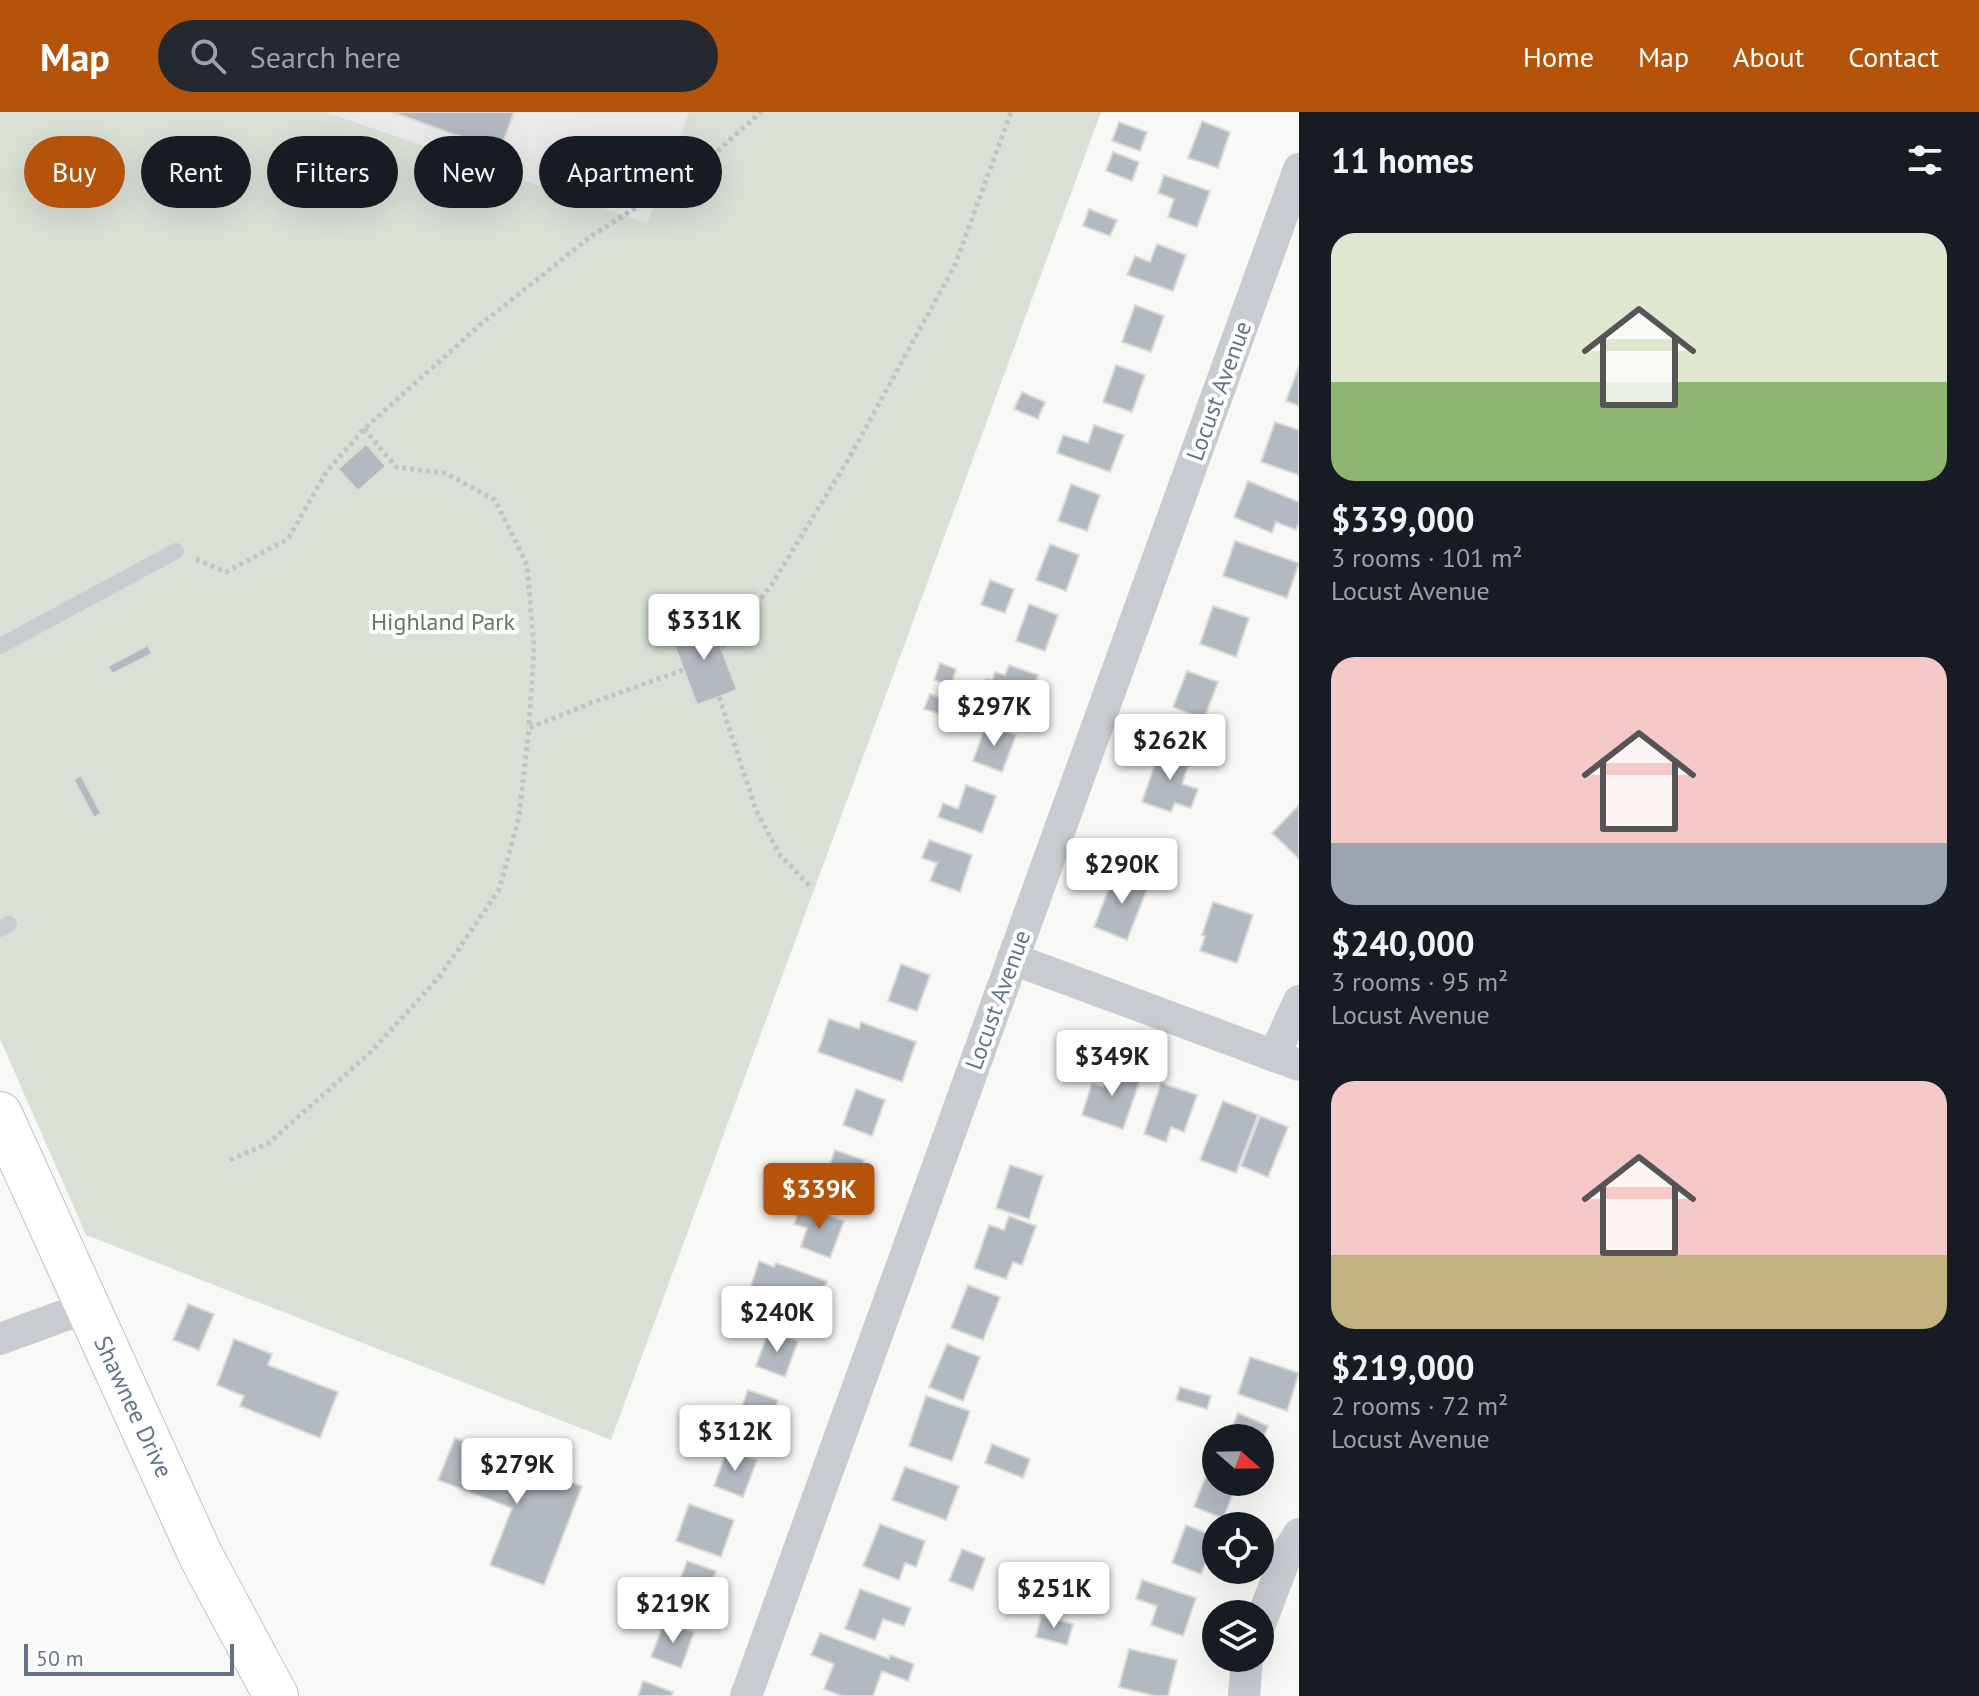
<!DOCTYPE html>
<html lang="en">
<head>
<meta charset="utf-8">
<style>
  :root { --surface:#171b24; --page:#242831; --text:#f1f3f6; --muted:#9ea1a6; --accent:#b45309 }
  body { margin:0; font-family:"PT Sans",sans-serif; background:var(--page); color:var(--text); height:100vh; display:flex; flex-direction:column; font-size:30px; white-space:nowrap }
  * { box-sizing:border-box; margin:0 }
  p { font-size:26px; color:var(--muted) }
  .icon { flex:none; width:44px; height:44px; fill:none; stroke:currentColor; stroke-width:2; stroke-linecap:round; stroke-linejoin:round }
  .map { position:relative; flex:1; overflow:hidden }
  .details { display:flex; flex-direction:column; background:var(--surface); width:680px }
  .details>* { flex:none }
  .hud { position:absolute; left:24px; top:24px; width:760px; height:72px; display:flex; gap:16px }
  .needle { width:52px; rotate:110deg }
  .fabs { position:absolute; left:1202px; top:1312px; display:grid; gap:16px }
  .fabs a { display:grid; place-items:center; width:72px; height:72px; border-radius:50%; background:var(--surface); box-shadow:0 8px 32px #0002; font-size:40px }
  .scale { position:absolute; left:24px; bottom:20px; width:210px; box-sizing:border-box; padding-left:8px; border:4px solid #65738a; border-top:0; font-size:22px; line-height:28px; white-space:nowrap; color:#65738a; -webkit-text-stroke:6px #fff; paint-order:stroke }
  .price { position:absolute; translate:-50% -68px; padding:0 18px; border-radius:8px; background:#fff; color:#222; font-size:26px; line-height:52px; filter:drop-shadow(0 2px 4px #0008) }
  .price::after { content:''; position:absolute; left:50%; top:48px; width:24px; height:18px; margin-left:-12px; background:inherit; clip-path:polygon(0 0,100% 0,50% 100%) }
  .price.current { background:var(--accent); color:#fff }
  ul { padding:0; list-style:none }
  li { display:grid; align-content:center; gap:16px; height:424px; padding:0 32px }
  li span { display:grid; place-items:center; height:248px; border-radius:24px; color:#555 }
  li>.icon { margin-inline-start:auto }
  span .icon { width:144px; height:144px; fill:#fffc; stroke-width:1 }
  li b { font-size:34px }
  h2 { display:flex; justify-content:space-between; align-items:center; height:96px; padding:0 32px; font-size:34px }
  .chip { padding:0 28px; border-radius:36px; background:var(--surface); box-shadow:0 8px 32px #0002; font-size:28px; line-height:72px }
  .chip.current { background:var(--accent); color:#fff }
  header { display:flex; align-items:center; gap:48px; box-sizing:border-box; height:112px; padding:0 40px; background:var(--accent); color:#fff }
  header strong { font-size:38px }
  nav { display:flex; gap:44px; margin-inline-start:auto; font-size:28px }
  .search { width:560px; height:72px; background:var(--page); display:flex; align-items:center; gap:20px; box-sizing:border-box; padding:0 28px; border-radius:44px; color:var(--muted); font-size:30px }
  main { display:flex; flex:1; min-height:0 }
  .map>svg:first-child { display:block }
  .built { fill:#e9eae9 }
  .green { fill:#d9e1d7 }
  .building { fill:#b3b9c1; stroke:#dadbd8; stroke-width:2 }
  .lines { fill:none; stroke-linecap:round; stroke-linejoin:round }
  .secondary-casing { stroke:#bcc0c6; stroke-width:46 }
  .path { stroke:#c1c3c6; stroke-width:5; stroke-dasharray:4 4; stroke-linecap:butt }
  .lane { stroke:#c8cbd0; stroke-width:16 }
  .street { stroke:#c8cbd0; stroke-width:32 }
  .secondary { stroke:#fff; stroke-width:44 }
  .labels { text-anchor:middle; stroke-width:8; stroke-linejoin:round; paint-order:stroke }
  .street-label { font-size:24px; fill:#65738a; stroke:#fff }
  .park-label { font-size:24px; fill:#617a61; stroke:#fff }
</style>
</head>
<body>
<header>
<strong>Map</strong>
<div class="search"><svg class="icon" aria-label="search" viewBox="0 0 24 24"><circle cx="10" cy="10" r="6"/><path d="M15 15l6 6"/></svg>Search here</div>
<nav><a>Home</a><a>Map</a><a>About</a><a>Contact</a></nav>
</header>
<main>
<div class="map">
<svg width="1299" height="1584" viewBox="0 0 1299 1584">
  <rect width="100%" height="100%" fill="#f8f9f6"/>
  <!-- built -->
  <path class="built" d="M326,0H689L648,112Z"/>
  <!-- green -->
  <path class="green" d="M0,0H326L647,111L689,0H1101L611,1328L86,1123L0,927Z"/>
  <!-- building -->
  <g class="building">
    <path d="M392,0H514L500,39Z"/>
    <path d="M1202,9L1230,20L1218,56L1188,46Z"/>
    <path d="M1119,10L1147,20L1140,39L1112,29Z"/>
    <path d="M1113,40L1139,50L1132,69L1106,59Z"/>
    <path d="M1164,63L1210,79L1197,115L1168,105L1174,87L1158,81Z"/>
    <path d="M1089,97L1117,108L1110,124L1083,114Z"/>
    <path d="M1157,132L1186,143L1173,179L1127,163L1135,144L1150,150Z"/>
    <path d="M1135,193L1164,204L1151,240L1122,230Z"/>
    <path d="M1116,253L1145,263L1132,300L1103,290Z"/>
    <path d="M1299,254V294L1286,289Z"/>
    <path d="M1022,280L1045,290L1038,307L1014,297Z"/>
    <path d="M1275,310L1299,318V363L1261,350Z"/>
    <path d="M1094,313L1124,323L1110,360L1057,341L1063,323L1088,331Z"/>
    <path d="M366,332L386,354L358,379L338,357Z"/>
    <path d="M1248,369L1299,390V410L1296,418L1276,410L1272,421L1234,405Z"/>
    <path d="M1071,372L1100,383L1087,419L1058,409Z"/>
    <path d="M1235,429L1299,451L1287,486L1223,464Z"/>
    <path d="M1050,432L1079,443L1066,479L1036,468Z"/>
    <path d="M990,468L1014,477L1005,501L981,493Z"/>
    <path d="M1029,492L1058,503L1045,539L1016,529Z"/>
    <path d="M1213,494L1249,506L1236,545L1200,532Z"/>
    <path d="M710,506L737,578L697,593L670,521Z"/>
    <path d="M148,533L152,542L112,562L108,554Z"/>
    <path d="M940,551L956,557L951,574L934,568Z"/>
    <path d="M1009,553L1038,563L1025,600L980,585L986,567L992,569L995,560L1005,563Z"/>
    <path d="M1187,559L1218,570L1204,607L1173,595Z"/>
    <path d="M930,582L946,588L940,602L924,597Z"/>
    <path d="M986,613L1016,623L1002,660L973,649Z"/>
    <path d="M1161,635L1191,646L1182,672L1198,677L1191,696L1175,691L1171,700L1142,690Z"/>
    <path d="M81,663L101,701L94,706L74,668Z"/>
    <path d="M966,673L996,684L982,721L938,705L943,691L958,697Z"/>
    <path d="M1299,693V745L1298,746L1272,721Z"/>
    <path d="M929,728L972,743L960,780L930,769L937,751L922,746Z"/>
    <path d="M1116,759L1149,772L1127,828L1094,815Z"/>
    <path d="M1213,790L1253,803L1237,851L1200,839L1205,824L1202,823Z"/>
    <path d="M901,852L930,863L917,899L888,889Z"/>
    <path d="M829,907L859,917L861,910L916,930L902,970L818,940Z"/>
    <path d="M1110,954L1141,965L1123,1017L1082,1003L1092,971L1103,975Z"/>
    <path d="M1161,971L1197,983L1184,1020L1171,1015L1166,1030L1144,1022Z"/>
    <path d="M856,977L885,988L872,1024L843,1013Z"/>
    <path d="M1223,989L1258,1003L1236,1061L1200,1048Z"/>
    <path d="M1260,1004L1288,1015L1268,1065L1241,1054Z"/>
    <path d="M835,1038L864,1048L851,1085L822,1074Z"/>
    <path d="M1010,1053L1043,1064L1029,1107L996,1096Z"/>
    <path d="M801,1093L844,1109L830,1146L801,1135L807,1116L794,1112Z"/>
    <path d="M1009,1104L1036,1114L1022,1153L1013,1150L1006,1167L974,1156L989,1113L1004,1118Z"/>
    <path d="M759,1149L774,1155L776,1151L827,1169L819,1193L814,1191L808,1206L761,1189L764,1182L750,1177Z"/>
    <path d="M968,1173L1000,1185L983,1228L951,1216Z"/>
    <path d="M188,1192L214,1202L199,1238L173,1228Z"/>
    <path d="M769,1218L798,1229L785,1265L756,1254Z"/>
    <path d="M234,1227L272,1242L268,1253L338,1280L320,1326L240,1294L244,1284L217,1273Z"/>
    <path d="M947,1232L980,1245L963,1289L929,1275Z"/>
    <path d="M1250,1245L1299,1261L1287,1299L1238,1282Z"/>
    <path d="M1180,1275L1211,1284L1207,1297L1176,1288Z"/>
    <path d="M748,1278L778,1288L764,1324L735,1314Z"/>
    <path d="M926,1284L970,1299L952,1349L909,1334Z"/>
    <path d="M1238,1301L1268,1314L1260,1334V1326H1228Z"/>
    <path d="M455,1326L582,1374L544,1473L490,1453L512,1396L438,1368Z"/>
    <path d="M992,1332L1030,1347L1023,1366L985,1351Z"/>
    <path d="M727,1338L757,1348L743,1385L714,1374Z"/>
    <path d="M1213,1346L1216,1347V1370H1238L1223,1406L1194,1395Z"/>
    <path d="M905,1355L959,1374L946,1408L892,1388Z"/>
    <path d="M689,1392L734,1408L721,1445L676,1429Z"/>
    <path d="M880,1412L925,1429L916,1455L905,1451L899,1468L863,1454Z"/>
    <path d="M1186,1413L1216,1425L1201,1462L1172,1451Z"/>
    <path d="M962,1437L985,1446L973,1478L949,1469Z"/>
    <path d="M687,1449L716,1459L703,1496L674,1485Z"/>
    <path d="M1142,1468L1196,1486L1183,1524L1151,1513L1157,1494L1136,1487Z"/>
    <path d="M860,1477L911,1496L904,1514L883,1507L875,1528L845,1517Z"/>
    <path d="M1041,1504L1073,1512L1067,1533L1036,1525Z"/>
    <path d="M665,1509L694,1520L681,1556L651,1545Z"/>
    <path d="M820,1521L889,1547L890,1543L914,1552L908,1569L882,1559L873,1584H842L824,1577L834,1552L811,1543Z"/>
    <path d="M1129,1537L1177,1548L1168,1584H1155L1119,1575Z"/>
    <path d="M643,1569L673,1580L671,1584H638Z"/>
  </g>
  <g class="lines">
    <defs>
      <path id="secondary" d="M0,1002L201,1444L276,1584"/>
    </defs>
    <!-- secondary casing -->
    <use href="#secondary" class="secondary-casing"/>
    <!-- path -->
    <g class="path">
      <path d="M364,317L396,355L445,361L495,388L527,453L534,536L529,616"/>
      <path d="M196,447L226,460L288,427L327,359L364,317L481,212L590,125L701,54L761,0"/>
      <path d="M721,536L727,531L772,472L848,348L955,153L1011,0"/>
      <path d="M719,585L756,698L780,743L811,775"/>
      <path d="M230,1048L269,1031L371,940L440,864L499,778L519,705L529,616L591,591L683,558"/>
    </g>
    <!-- lane -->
    <g class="lane">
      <path d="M0,534L176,439"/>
      <path d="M0,817L9,812"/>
    </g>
    <!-- street -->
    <g class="street">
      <path d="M1013,847L1299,953"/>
      <path d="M1274,944L1299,889"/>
      <path d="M0,1227L87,1195"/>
      <path d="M1260,1512L1287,1441L1299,1422"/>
      <path d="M746,1584L1299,57"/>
      <path d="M1244,1584L1247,1546"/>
    </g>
    <!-- secondary -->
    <use href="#secondary" class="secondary"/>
  </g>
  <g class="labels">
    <!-- street labels -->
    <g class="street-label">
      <text transform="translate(1219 279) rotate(-70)" y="8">Locust Avenue</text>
      <text transform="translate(998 888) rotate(-70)" y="8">Locust Avenue</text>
      <text transform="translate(133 1295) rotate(65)" y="8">Shawnee Drive</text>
    </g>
    <!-- park labels -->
    <g class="park-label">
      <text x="443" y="518">Highland Park</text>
    </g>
  </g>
</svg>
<div class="fabs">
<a><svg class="needle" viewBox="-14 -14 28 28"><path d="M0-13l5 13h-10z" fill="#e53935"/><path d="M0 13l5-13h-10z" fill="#9ea1a6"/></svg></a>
<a><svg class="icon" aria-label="locate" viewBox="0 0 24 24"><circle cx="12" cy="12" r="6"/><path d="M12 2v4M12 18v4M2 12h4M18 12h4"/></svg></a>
<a><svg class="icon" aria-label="layers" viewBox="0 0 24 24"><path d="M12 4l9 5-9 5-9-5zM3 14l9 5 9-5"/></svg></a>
</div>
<div class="scale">50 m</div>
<b class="price" style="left:704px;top:550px">$331K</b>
<b class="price" style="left:994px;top:636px">$297K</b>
<b class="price" style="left:1170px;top:670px">$262K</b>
<b class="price" style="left:1122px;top:794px">$290K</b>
<b class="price" style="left:1112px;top:986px">$349K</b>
<b class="price current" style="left:819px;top:1119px">$339K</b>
<b class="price" style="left:777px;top:1242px">$240K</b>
<b class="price" style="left:735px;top:1361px">$312K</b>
<b class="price" style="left:517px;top:1394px">$279K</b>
<b class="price" style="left:1054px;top:1518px">$251K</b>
<b class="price" style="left:673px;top:1533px">$219K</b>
<div class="hud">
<a class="chip current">Buy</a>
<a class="chip">Rent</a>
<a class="chip">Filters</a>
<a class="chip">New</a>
<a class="chip">Apartment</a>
</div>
</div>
<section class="details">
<h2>11 homes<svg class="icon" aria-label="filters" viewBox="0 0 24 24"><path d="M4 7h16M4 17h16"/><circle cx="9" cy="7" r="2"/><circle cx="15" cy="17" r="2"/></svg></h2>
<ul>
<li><span style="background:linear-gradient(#dfe7d0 60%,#8fb573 0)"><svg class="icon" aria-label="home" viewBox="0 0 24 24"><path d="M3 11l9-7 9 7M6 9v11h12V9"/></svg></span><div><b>$339,000</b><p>3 rooms · 101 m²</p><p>Locust Avenue</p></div></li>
<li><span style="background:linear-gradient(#f6c9c9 75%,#9aa5b1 0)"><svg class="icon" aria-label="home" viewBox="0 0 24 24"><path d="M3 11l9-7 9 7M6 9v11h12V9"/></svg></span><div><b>$240,000</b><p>3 rooms · 95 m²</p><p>Locust Avenue</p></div></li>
<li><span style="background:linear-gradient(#f6c9c9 70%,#c2b280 0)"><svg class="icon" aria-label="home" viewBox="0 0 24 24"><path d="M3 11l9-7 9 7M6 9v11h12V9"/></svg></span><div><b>$219,000</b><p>2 rooms · 72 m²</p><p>Locust Avenue</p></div></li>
</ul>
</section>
</main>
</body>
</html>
